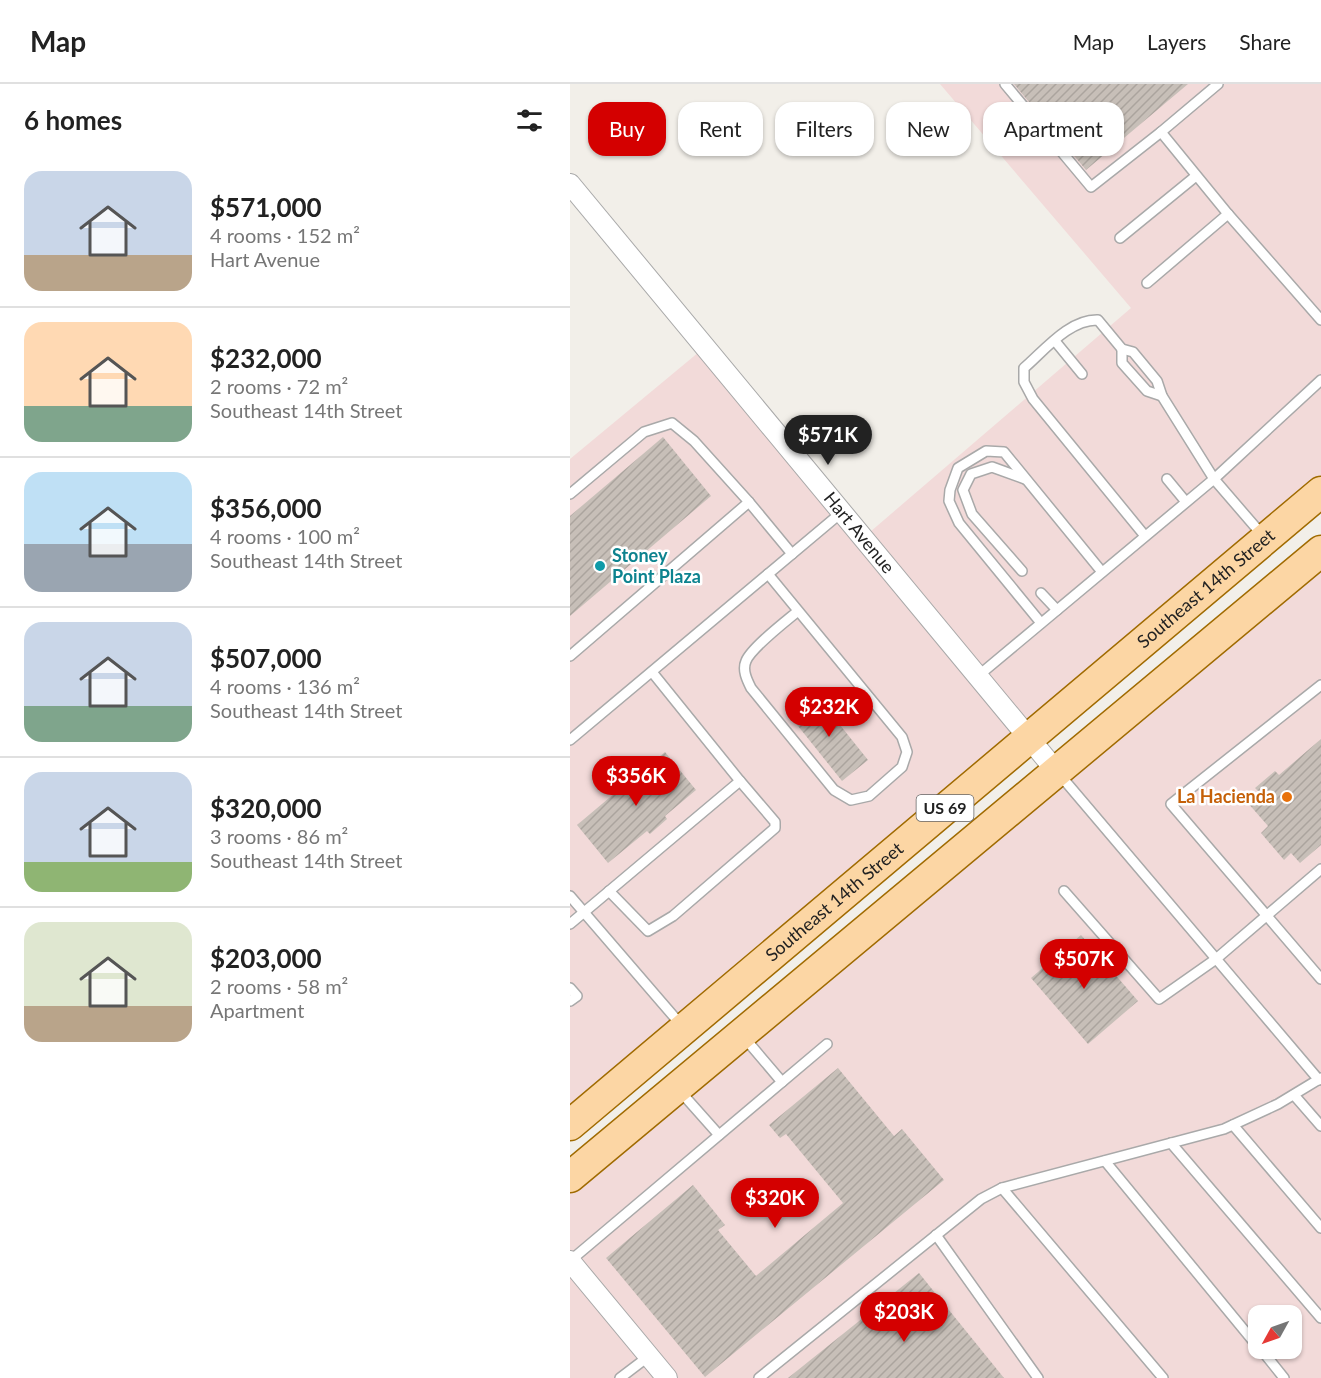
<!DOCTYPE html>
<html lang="en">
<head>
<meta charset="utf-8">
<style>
  :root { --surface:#fff; --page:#f6f6f6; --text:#222; --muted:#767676; --line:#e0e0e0; --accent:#d40000 }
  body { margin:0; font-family:Lato,sans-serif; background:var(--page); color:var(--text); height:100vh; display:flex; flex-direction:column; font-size:22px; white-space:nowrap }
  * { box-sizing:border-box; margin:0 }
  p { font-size:20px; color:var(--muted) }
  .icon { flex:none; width:33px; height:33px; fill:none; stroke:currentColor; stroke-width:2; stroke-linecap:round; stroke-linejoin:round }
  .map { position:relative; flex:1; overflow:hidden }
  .drawer { display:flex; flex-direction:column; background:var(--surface); width:570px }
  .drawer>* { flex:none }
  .hud { position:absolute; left:18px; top:18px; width:570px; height:54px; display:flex; gap:12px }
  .needle { width:39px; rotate:230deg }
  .buttons { position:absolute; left:678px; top:1221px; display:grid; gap:12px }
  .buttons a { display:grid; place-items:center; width:54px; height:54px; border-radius:12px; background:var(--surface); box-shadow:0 2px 4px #0004; font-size:30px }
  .price { position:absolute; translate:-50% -51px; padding:0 14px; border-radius:21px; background:var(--accent); color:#fff; font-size:20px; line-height:39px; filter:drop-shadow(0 2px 3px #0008) }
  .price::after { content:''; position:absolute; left:50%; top:36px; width:18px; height:14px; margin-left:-9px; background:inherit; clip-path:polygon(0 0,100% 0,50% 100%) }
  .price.active { background:#222; color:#fff }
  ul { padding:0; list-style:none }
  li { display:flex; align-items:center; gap:18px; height:150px; padding:0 24px }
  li+li { border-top:2px solid var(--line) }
  li span { display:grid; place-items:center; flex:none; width:168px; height:120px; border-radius:18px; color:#555 }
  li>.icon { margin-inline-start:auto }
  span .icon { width:72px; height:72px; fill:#fffc; stroke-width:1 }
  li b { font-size:26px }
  h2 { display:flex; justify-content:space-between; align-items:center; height:72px; padding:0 24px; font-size:26px }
  .pill { padding:0 21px; border-radius:18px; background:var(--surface); box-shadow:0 2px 4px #0004; font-size:21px; line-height:54px }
  .pill.active { background:var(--accent); color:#fff }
  header { display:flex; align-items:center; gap:36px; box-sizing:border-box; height:84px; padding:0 30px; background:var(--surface); border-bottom:2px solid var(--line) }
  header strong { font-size:28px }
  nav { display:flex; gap:33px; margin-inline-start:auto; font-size:21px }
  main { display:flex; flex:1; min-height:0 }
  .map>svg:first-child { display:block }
  .commercial { fill:#f2dad9; fill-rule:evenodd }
  .building { fill:url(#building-hatch) }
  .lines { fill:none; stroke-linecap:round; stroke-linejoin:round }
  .service-casing { stroke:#a9a9a9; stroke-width:12 }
  .minor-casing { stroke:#a9a9a9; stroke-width:22 }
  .primary-casing { stroke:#a06b00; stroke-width:33 }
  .service { stroke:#fff; stroke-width:9 }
  .minor { stroke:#fff; stroke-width:20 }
  .primary { stroke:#fcd6a4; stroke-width:30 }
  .culture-dot { fill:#0f9aa8; stroke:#fff; stroke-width:2 }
  .food-dot { fill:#e8710a; stroke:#fff; stroke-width:2 }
  .labels { text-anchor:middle; stroke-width:5; stroke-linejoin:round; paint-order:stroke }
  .shield { fill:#fff; stroke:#646464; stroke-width:1.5 }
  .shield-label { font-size:16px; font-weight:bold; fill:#222 }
  .street-label { font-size:18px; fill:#222; stroke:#fff }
  .culture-label { font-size:18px; font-weight:bold; fill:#0d838f; stroke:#fff; text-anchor:start }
  .food-label { font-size:18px; font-weight:bold; fill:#c56008; stroke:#fff; text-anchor:end }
</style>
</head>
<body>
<header>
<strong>Map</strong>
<nav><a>Map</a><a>Layers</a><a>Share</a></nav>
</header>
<main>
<section class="drawer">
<h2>6 homes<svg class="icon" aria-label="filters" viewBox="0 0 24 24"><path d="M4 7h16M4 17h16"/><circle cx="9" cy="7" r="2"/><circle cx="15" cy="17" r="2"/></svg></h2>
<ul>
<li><span style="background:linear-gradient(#c9d6e8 70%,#b9a48a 0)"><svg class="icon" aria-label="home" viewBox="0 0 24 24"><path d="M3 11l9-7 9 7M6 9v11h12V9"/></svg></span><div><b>$571,000</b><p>4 rooms · 152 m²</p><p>Hart Avenue</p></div></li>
<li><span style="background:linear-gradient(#ffd9b3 70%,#7fa58c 0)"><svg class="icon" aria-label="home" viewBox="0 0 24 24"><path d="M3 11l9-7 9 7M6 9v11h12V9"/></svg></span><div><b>$232,000</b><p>2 rooms · 72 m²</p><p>Southeast 14th Street</p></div></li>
<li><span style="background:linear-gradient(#bfe0f5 60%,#9aa5b1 0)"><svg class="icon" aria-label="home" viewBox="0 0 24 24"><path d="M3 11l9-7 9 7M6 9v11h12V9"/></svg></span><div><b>$356,000</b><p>4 rooms · 100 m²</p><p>Southeast 14th Street</p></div></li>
<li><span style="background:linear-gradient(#c9d6e8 70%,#7fa58c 0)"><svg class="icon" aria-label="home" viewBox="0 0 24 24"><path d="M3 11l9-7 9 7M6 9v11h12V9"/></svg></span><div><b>$507,000</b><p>4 rooms · 136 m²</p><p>Southeast 14th Street</p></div></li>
<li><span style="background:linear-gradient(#c9d6e8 75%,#8fb573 0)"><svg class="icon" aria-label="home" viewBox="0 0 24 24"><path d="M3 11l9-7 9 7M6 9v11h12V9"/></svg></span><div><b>$320,000</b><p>3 rooms · 86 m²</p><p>Southeast 14th Street</p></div></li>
<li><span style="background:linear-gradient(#dfe7d0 70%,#b9a48a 0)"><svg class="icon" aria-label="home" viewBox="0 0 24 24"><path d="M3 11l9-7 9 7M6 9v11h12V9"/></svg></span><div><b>$203,000</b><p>2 rooms · 58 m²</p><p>Apartment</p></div></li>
</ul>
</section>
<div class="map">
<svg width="751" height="1294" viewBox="0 0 751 1294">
  <defs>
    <pattern id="building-hatch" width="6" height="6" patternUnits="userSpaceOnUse" patternTransform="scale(1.5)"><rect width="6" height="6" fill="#c7bfb8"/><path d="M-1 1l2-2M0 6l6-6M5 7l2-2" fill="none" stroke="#aba49e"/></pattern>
  </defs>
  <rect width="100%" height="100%" fill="#f2efe9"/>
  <!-- commercial -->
  <g class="commercial">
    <path d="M370,0H751V408L0,1041V375L135,263L293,454L561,224Z"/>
    <path d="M751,467V1294H0V1093ZM688,1232H722V1264H688Z"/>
  </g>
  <!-- building -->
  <g class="building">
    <path d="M444,0H618L516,86Z"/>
    <path d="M93,353L141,412L0,532V432Z"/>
    <path d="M246,611L298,676L272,697L220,632Z"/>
    <path d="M751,655V761L730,779L721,769L714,776L691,749L698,742L677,718L689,708L685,704L705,687L709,691Z"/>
    <path d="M95,668L126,706L95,732L97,735L80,750L77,747L38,779L7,741L45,709L40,704L61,686L66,692Z"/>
    <path d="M511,851L568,917L518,960L461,894Z"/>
    <path d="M268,984L324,1052L332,1045L374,1096L135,1293L36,1174L123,1101L155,1141L148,1146L186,1192L273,1119L216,1050L210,1054L199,1041Z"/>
    <path d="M349,1189L434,1294H218Z"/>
  </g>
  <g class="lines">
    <defs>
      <g id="service">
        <path d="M435,0L521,103L591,48"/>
        <path d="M648,0L591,48L658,130L751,236"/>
        <path d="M550,154L626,92"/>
        <path d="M577,199L658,130"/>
        <path d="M485,257L512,290"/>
        <path d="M552,265V279L577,307L592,312"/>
        <path d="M597,395L616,418"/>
        <path d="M0,410L74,348L102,339L124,357L179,418"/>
        <path d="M575,452L463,315L454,298V284C474,267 499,235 528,236L552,265L563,268L587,297L592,312L644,395L751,296"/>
        <path d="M452,487L402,430L393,406L401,390L422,383L455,395"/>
        <path d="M198,490L332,653L337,668L332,683L299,712L281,716L264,706L181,604C177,596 172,586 176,577C181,564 216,537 228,527"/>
        <path d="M471,509L487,526"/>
        <path d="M471,539L389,439L379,417L380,406L388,384L416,367L434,368L532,488"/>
        <path d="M0,572L179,418L222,470"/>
        <path d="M408,592L644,395L694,453"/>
        <path d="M751,601L601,720L751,895"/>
        <path d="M0,656L272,428"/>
        <path d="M490,691L749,996"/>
        <path d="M39,807L78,847L103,832L205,744V738L170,697"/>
        <path d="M494,807L589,915L646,875L751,785"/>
        <path d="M0,812L112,942"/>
        <path d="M0,840L170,697L82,588"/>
        <path d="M0,904L7,912L0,917"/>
        <path d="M173,952L212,998"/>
        <path d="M109,1006L149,1051"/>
        <path d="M724,1011L751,1042"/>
        <path d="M663,1041L751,1144"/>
        <path d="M601,1059L751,1234"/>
        <path d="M535,1077L688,1263"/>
        <path d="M432,1104L593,1294"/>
        <path d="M366,1151L468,1294"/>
        <path d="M0,1177L257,960"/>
        <path d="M690,1264L714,1294"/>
        <path d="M50,1294L79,1272"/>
        <path d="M189,1294L411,1115L432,1104L654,1045L708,1020L751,994"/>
      </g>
      <g id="minor">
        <path id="s1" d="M0,100L487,688"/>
        <path d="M0,1177L97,1294"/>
      </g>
      <g id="primary">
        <path id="s2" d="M0,1041L751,408"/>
        <path d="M0,1093L751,467"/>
      </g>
    </defs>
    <!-- service casing -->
    <use href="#service" class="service-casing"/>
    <!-- minor casing -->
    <use href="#minor" class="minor-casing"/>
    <!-- primary casing -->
    <use href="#primary" class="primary-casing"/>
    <!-- service -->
    <use href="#service" class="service"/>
    <!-- minor -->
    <use href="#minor" class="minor"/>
    <!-- primary -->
    <use href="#primary" class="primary"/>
  </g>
  <!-- markers -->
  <circle class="culture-dot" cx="30" cy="482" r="6"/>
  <circle class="food-dot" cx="717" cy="713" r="6"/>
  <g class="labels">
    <!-- shield labels -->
    <rect class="shield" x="346.5" y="711" width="57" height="26" rx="4.5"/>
    <g class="shield-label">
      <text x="375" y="730">US 69</text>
    </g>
    <!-- street labels -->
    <g class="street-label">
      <text dy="6" stroke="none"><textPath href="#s1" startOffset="453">Hart Avenue</textPath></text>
      <text dy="6" stroke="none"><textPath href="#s2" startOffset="832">Southeast 14th Street</textPath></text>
      <text dy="6" stroke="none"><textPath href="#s2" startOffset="346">Southeast 14th Street</textPath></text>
    </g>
    <!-- culture labels -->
    <g class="culture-label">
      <text x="42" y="478">Stoney<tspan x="42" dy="21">Point Plaza</tspan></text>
    </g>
    <!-- food labels -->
    <g class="food-label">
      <text x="705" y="719">La Hacienda</text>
    </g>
  </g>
</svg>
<div class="buttons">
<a><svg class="needle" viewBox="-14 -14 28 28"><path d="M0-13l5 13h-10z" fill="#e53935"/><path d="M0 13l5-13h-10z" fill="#767676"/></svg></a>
</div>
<b class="price active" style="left:258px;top:382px">$571K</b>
<b class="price" style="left:259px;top:654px">$232K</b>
<b class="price" style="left:66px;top:723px">$356K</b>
<b class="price" style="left:514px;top:906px">$507K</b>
<b class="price" style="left:205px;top:1145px">$320K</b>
<b class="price" style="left:334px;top:1259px">$203K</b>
<div class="hud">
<a class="pill active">Buy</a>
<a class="pill">Rent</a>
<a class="pill">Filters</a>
<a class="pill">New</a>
<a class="pill">Apartment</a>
</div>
</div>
</main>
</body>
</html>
